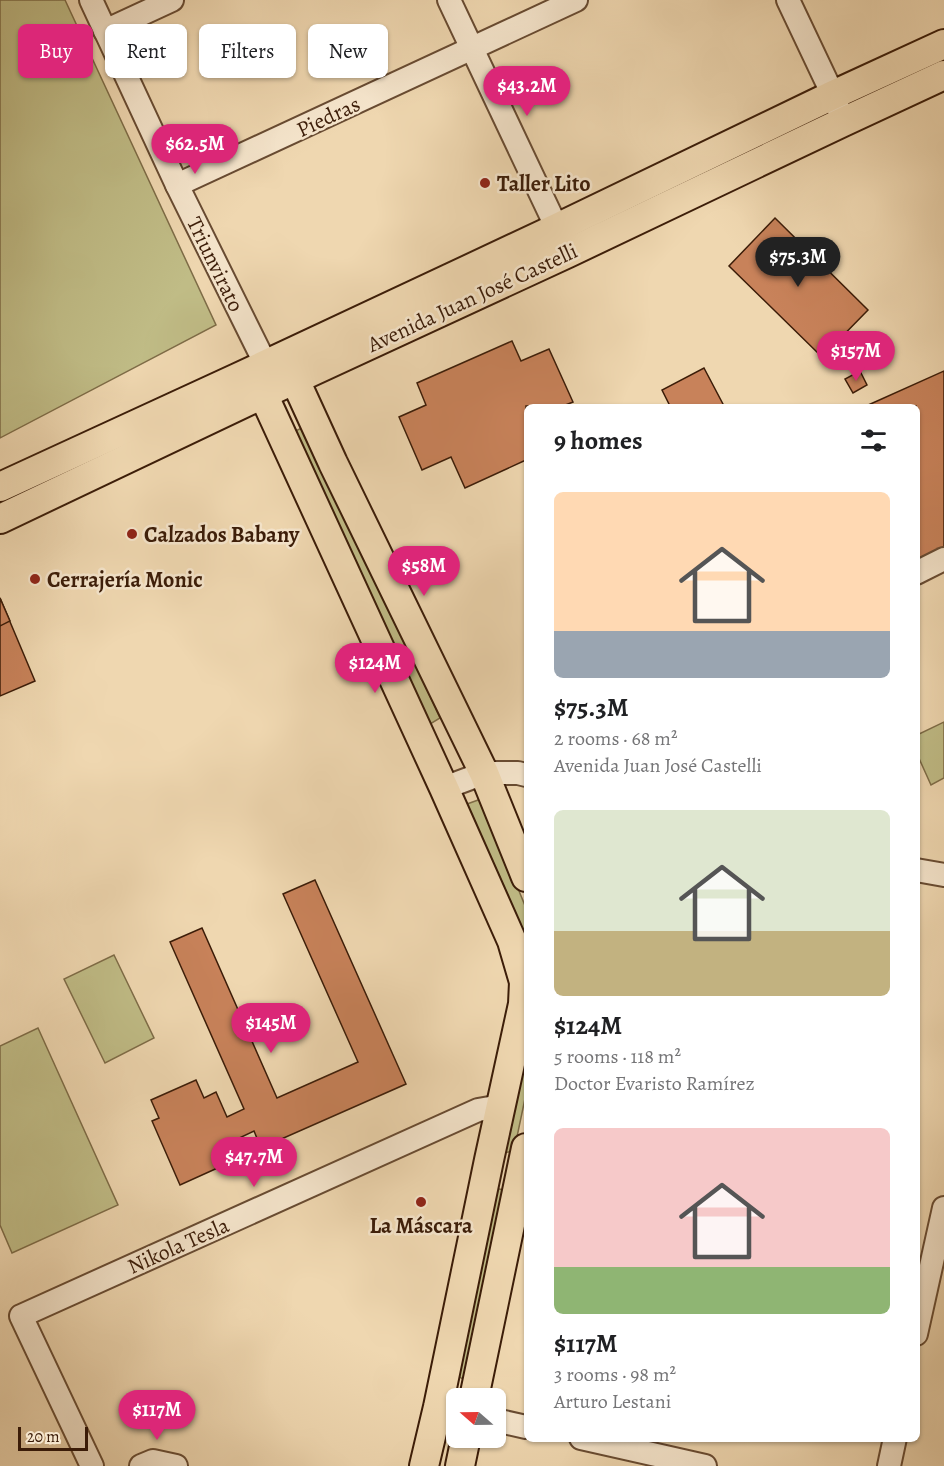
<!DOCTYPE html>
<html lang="en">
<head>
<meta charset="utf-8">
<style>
  :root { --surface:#fff; --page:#f6f6f6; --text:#202124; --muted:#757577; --accent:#db2777 }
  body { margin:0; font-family:Alegreya,serif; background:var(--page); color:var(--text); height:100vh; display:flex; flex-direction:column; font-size:22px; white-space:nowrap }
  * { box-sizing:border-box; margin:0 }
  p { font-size:20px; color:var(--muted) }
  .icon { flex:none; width:33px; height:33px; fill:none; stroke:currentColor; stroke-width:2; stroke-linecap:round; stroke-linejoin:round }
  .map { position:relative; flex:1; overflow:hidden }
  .details { position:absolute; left:524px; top:404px; width:396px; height:1038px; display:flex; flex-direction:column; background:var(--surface); border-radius:9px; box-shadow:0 2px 4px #0004 }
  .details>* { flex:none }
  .banner { position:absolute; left:18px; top:24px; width:416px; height:54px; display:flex; gap:12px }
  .needle { width:39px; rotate:290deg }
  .controls { position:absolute; left:446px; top:1388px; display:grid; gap:12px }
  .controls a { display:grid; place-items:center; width:60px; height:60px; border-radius:9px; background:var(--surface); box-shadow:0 2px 4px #0004; font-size:30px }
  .scale { position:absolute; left:18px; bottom:15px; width:70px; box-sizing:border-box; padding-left:6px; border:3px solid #3b1c08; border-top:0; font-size:16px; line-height:21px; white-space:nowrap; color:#3b1c08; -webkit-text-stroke:4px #f5e5cc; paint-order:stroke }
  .price { position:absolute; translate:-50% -51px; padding:0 14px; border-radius:21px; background:var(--accent); color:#fff; font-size:20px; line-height:39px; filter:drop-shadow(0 2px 3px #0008) }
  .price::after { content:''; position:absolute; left:50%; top:36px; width:18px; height:14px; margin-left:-9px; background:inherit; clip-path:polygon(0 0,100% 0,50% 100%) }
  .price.on { background:#222; color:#fff }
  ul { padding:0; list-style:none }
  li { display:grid; align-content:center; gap:12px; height:318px; padding:0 30px }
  li span { display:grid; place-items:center; height:186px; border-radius:9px; color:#555 }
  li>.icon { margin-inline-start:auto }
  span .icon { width:108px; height:108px; fill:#fffc; stroke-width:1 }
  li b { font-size:26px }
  h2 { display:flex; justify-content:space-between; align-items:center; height:72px; padding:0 30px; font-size:26px }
  .pill { padding:0 21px; border-radius:9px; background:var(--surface); box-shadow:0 2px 4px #0004; font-size:21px; line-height:54px }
  .pill.on { background:var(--accent); color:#fff }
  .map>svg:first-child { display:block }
  .green { fill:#c0bc86; stroke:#7e6c47; stroke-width:1.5 }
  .building { fill:#c8825a; stroke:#3b1c08; stroke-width:1.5 }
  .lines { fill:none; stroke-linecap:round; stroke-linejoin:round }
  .minor-casing { stroke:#684b32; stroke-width:26 }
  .major-casing { stroke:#3b1c08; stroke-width:32 }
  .minor { stroke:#f5e5cc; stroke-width:22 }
  .major { stroke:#efd7b0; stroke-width:28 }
  .poi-dot { fill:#8f2418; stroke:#f5e5cc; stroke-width:2 }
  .labels { text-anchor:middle; stroke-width:5; stroke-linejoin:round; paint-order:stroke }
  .street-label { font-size:22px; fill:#3b1c08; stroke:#f5e5cc }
  .poi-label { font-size:22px; font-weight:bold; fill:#3b1c08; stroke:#f5e5cc; text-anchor:start }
</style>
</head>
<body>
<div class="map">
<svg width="944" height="1466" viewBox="0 0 944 1466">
  <rect width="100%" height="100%" fill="#efd7b0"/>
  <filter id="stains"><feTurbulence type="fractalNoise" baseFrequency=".00333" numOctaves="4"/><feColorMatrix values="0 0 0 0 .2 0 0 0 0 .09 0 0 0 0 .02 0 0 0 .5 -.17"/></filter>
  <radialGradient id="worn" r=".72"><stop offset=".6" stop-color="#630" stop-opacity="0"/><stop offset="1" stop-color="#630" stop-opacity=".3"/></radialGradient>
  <!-- green -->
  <g class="green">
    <path d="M0,0H65L216,325L0,438Z"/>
    <path d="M306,426L440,718L427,726L291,433Z"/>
    <path d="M944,722V778L931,785L917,754V735Z"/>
    <path d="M481,799L526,908V937L467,804Z"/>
    <path d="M114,955L154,1038L105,1063L64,979Z"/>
    <path d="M38,1028L118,1205L12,1253L0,1225V1046Z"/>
    <path d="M526,1039V1094L514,1151L502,1153Z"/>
    <path d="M495,1188L508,1191L464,1380L453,1372Z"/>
  </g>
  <!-- building -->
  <g class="building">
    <path d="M775,218L868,310L822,357L729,266Z"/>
    <path d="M512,341L521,361L549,349L573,402L563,406H526V460L465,488L451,457L422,470L399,417L426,405L417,383Z"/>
    <path d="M704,368L724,406H670L662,390Z"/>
    <path d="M860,371L867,385L853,393L845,379Z"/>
    <path d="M944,371V547L916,560V406H866Z"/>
    <path d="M0,598L35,681L0,696Z"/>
    <path d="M0,598L10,621L0,626Z"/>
    <path d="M315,880L406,1084L261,1148L254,1131L237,1139L244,1156L180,1185L152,1121L159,1118L151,1100L196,1080L204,1098L216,1092L227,1117L244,1109L170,942L202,928L277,1098L358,1062L283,894Z"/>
  </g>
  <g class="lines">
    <defs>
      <g id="minor">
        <path d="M91,0L177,185L266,365L264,381"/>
        <path d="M449,0L564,243"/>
        <path d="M788,0L833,95L839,110"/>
        <path d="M105,31L172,0"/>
        <path d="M177,185L576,0"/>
        <path d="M916,573L944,559"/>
        <path d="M444,788L484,773H518L526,775"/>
        <path d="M916,870L944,875"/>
        <path d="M916,1334L944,1208"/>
        <path d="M495,1420L526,1427"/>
        <path d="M581,1438L705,1466"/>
        <path d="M92,1466L21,1316L478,1110L501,1106"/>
        <path d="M141,1466L153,1461L176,1466"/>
        <path d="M889,1466L895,1438"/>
      </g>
      <g id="major">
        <path d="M279,371L295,380L333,463L484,773L526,877"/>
        <path d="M263,394L444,788L512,941L524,982L523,1004L489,1160L438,1407L424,1466"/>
        <path d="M0,487L237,378L557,228L833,95L944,44"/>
        <path d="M0,519L263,394L568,253L843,122L944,75"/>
        <path d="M474,1398L526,1148"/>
        <path d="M460,1466L466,1437"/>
      </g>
    </defs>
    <!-- minor casing -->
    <use href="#minor" class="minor-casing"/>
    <!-- major casing -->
    <use href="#major" class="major-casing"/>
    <!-- minor -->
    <use href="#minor" class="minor"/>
    <!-- major -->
    <use href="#major" class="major"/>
  </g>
  <!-- markers -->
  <g class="poi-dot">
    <circle cx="485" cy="183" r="6"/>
    <circle cx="132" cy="534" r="6"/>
    <circle cx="35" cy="579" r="6"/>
    <circle cx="421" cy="1202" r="6"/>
  </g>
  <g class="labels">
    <!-- street labels -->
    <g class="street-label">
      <text transform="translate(328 116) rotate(-25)" y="8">Piedras</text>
      <text transform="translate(216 264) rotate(64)" y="8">Triunvirato</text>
      <text transform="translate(472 297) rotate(-25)" y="8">Avenida Juan José Castelli</text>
      <text transform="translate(178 1245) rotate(-24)" y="8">Nikola Tesla</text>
    </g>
    <!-- poi labels -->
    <g class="poi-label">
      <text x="497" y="191">Taller Lito</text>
      <text x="144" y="542">Calzados Babany</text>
      <text x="47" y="587">Cerrajería Monic</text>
      <text x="421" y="1233" text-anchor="middle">La Máscara</text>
    </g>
  </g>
  <rect width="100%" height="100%" filter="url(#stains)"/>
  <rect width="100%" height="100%" fill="url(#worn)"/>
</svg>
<div class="controls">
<a><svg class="needle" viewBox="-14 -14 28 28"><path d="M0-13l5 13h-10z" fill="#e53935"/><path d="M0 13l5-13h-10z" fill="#757577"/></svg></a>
</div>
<div class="scale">20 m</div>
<b class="price" style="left:527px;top:117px">$43.2M</b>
<b class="price" style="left:195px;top:175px">$62.5M</b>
<b class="price on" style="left:798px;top:288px">$75.3M</b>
<b class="price" style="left:856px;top:382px">$157M</b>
<b class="price" style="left:424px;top:597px">$58M</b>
<b class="price" style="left:375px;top:694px">$124M</b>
<b class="price" style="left:271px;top:1054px">$145M</b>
<b class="price" style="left:254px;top:1188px">$47.7M</b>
<b class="price" style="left:157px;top:1441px">$117M</b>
<div class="banner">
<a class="pill on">Buy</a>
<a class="pill">Rent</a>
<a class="pill">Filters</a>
<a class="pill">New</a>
</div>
<section class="details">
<h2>9 homes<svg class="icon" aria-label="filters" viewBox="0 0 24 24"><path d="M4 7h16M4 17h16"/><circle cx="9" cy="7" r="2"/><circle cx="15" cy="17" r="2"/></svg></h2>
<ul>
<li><span style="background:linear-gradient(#ffd9b3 75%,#9aa5b1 0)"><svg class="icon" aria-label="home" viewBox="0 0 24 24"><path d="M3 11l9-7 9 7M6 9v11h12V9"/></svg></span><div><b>$75.3M</b><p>2 rooms · 68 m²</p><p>Avenida Juan José Castelli</p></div></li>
<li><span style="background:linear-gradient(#dfe7d0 65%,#c2b280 0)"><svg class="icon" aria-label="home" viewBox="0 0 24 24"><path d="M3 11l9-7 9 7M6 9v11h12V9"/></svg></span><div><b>$124M</b><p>5 rooms · 118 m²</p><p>Doctor Evaristo Ramírez</p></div></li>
<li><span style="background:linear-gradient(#f6c9c9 75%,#8fb573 0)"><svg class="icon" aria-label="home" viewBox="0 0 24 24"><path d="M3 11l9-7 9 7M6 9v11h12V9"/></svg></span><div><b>$117M</b><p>3 rooms · 98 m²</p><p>Arturo Lestani</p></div></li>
</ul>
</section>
</div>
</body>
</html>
